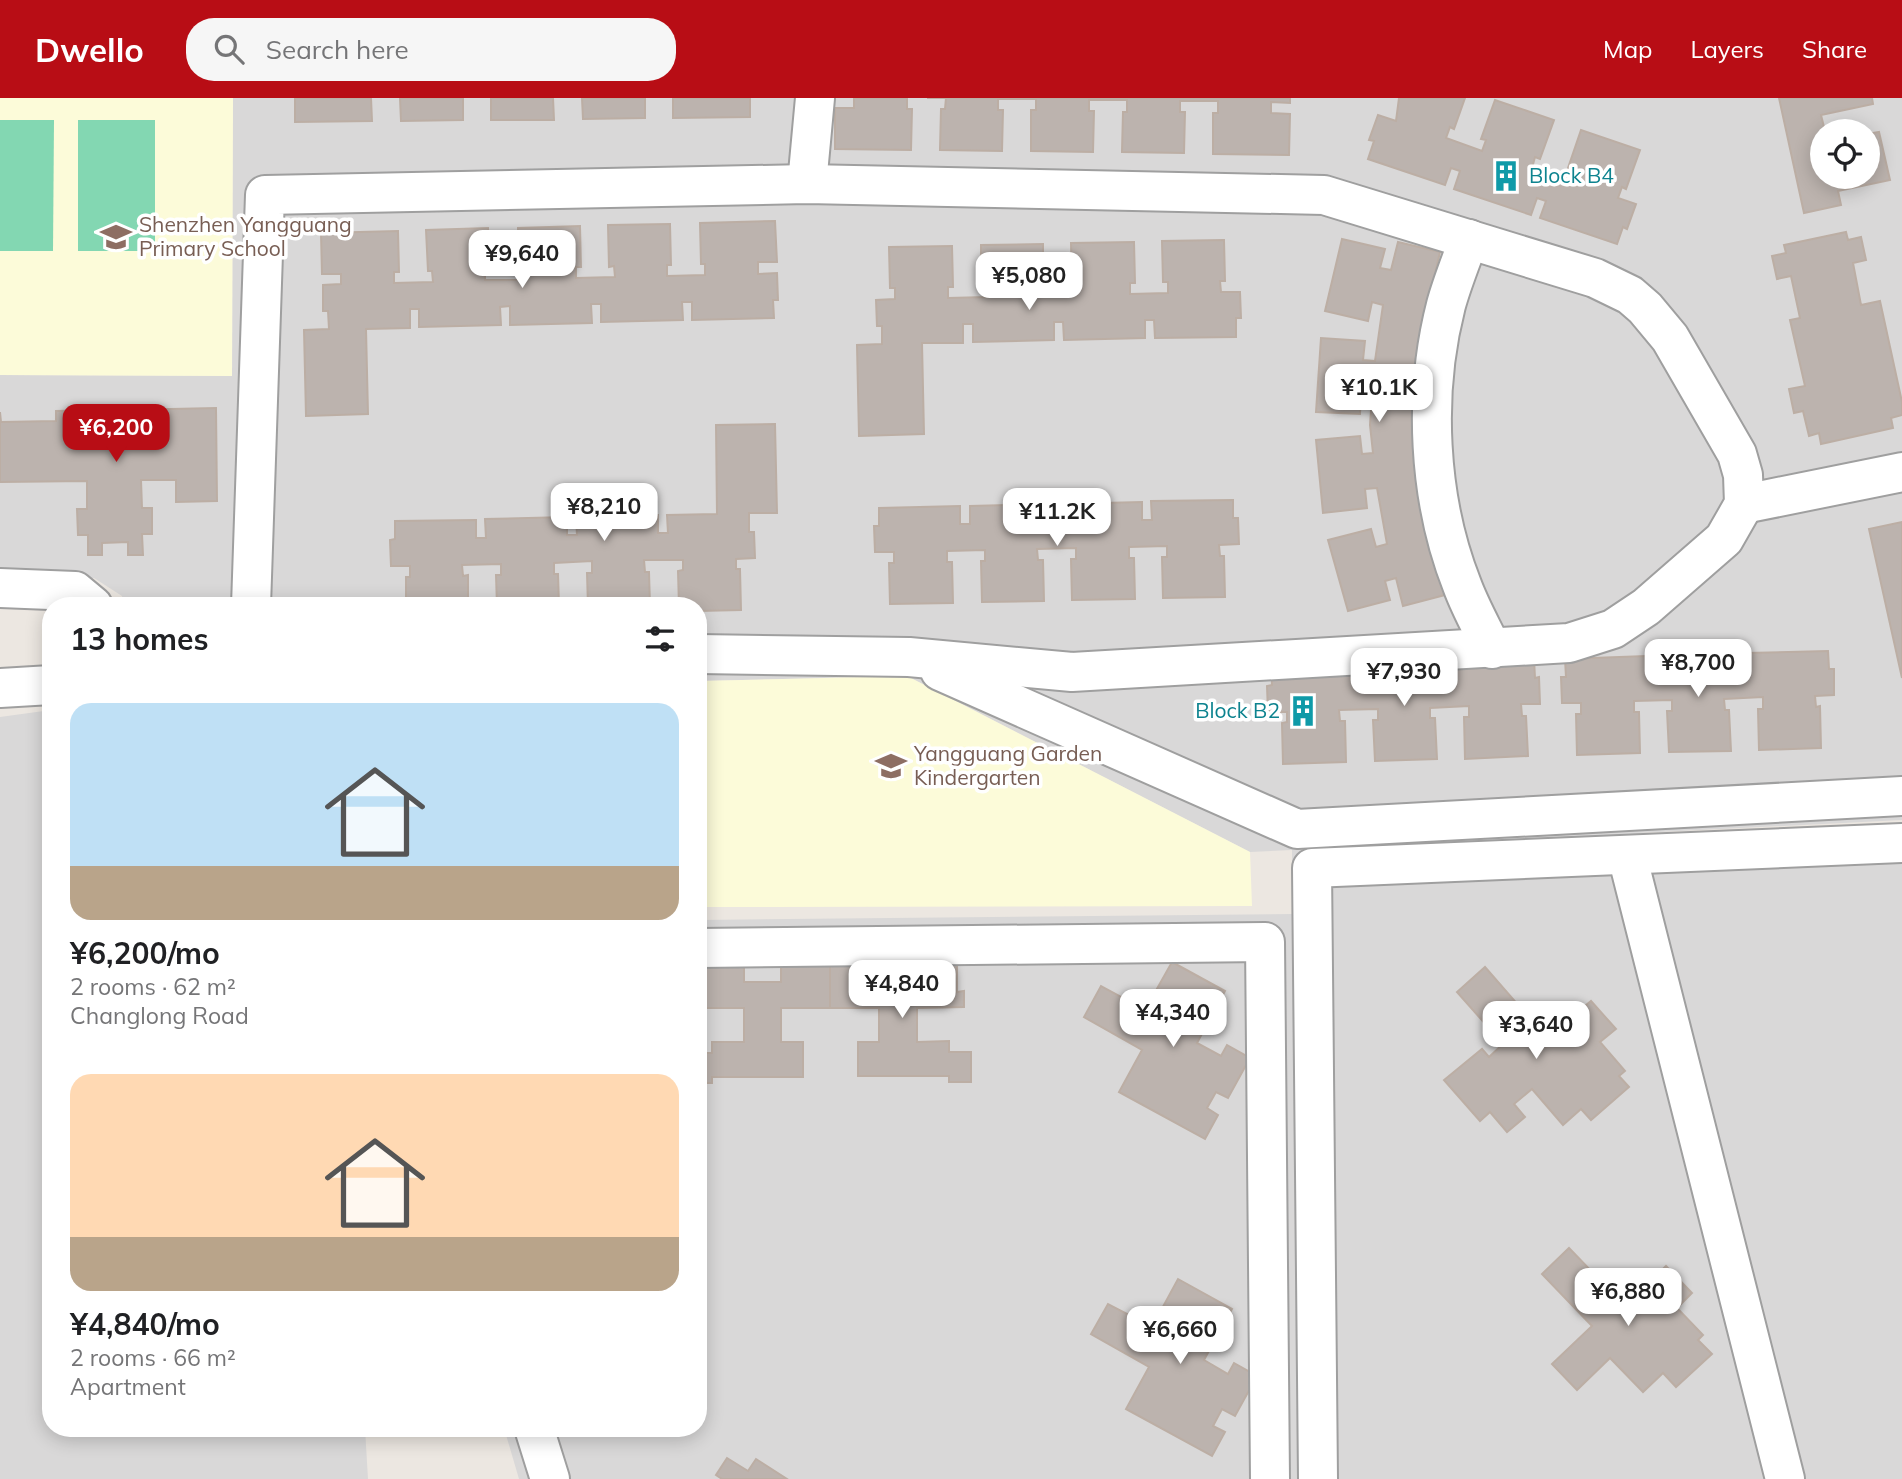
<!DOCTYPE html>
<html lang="en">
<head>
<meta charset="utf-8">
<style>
  :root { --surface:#fff; --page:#f6f6f6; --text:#202124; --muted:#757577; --accent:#b80d15 }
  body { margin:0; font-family:Mulish,sans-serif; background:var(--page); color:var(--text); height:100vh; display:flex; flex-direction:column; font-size:26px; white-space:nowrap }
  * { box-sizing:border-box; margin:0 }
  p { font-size:23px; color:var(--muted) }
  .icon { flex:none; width:38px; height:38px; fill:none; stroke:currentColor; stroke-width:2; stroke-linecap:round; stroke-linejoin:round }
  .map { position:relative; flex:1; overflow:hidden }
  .panel { position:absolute; left:42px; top:499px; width:665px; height:840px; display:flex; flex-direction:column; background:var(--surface); border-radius:28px; box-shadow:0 4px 18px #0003 }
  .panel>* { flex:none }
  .buttons { position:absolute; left:1810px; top:21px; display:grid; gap:14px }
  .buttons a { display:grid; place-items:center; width:70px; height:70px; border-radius:50%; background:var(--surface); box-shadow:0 4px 18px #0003; font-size:35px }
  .price { position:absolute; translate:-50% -60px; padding:0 16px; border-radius:14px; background:#fff; color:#222; font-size:23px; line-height:46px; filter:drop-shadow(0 2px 4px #0008) }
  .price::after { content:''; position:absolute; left:50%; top:42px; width:21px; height:16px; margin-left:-10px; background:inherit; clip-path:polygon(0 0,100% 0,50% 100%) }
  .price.current { background:var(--accent); color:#fff }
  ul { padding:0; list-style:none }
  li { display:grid; align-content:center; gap:14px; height:371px; padding:0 28px }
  li span { display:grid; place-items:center; height:217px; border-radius:21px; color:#555 }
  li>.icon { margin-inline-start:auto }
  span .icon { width:126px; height:126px; fill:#fffc; stroke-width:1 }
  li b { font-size:30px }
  h2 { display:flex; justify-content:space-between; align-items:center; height:84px; padding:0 28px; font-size:30px }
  header { display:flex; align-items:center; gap:42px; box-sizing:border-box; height:98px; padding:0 35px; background:var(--accent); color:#fff }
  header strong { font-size:33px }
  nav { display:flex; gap:38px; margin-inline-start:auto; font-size:24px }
  .search { width:490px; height:63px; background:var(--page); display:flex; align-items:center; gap:18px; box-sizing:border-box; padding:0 24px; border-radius:28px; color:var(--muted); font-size:26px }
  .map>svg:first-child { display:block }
  .residential { fill:#d9d8d8; fill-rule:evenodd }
  .education { fill:#fcfbd9 }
  .pitch { fill:#83d7b2 }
  .building { fill:#bcb3ae; stroke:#bcaea4; stroke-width:2 }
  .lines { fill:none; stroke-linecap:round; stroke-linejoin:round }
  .minor-casing { stroke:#9f9f9f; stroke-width:42 }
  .minor { stroke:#fff; stroke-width:38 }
  .labels { text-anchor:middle; stroke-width:7; stroke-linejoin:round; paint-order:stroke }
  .culture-label { font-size:21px; fill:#0d838f; stroke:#fff; text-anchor:start }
  .education-label { font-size:21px; fill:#785e54; stroke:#fff; text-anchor:start }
</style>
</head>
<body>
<header>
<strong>Dwello</strong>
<div class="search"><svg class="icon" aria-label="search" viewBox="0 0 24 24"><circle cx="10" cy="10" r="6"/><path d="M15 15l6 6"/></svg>Search here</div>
<nav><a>Map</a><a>Layers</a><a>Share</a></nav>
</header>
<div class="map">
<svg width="1902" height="1381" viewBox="0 0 1902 1381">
  <rect width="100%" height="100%" fill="#ece7e1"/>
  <!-- residential -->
  <g class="residential">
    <path d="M233,0H1902V722L1640,735L1647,763L1902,753V1381H519L504,1330H698V822L1292,816V752L1250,754L907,578L698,583V508H124L122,498L94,480L0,477V277L232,278ZM1822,33H1867V79H1822Z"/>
    <path d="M51,612V1330H365L368,1381H0V619Z"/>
  </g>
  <!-- education -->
  <g class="education">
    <path d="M0,0H233L232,278L0,277Z"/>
    <path d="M907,578L1250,754L1252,808L698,809V583Z"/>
  </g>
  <!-- pitch -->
  <g class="pitch">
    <path d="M0,22H54L53,153H0Z"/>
    <rect x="78" y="22" width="77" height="131"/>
  </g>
  <!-- building -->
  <g class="building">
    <path d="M295,0H371L372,23L295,24Z"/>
    <path d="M400,0H463V22L401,23Z"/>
    <path d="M491,0H553L554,22H491Z"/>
    <path d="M582,0H645V20L583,21Z"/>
    <path d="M673,0H750V19L673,20Z"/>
    <path d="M854,0H907V11H912L911,52L835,51V10H854Z"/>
    <path d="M927,0H1290V5L1271,4V15L1290,16L1289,57L1213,56V15H1218V3H1180V14H1185L1184,55L1122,54L1123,14H1127V2H1089V13H1094L1093,54L1031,53V12H1036V1H998V12H1003L1002,53L940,52L941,11H945L946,0Z"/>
    <path d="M1399,0H1465L1454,31L1450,29L1446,40L1482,53L1486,42L1481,41L1495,2L1554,22L1540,61L1535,59L1532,70L1568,83L1572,72L1568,70L1581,32L1640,52L1626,91L1622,89L1618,100L1636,106L1627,131L1623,129L1617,146L1540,120L1546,103L1537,100L1531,117L1454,91L1460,73L1451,70L1445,87L1368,61L1374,43L1369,42L1378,17L1396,23Z"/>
    <path d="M1779,0H1872L1873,6L1821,17L1825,33H1822V79H1867V36L1879,34L1890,82L1838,93L1841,107L1804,115Z"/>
    <path d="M775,123L777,164H758V176L777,175L778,202H773L774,220L692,222V204H682L683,222L601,224V206H591L592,225L510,227V208L500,209L501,227L419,229V211H410V230L366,231L368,316L306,318L304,232L329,231L328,213H323V187L341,186V176H322L321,135L398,133L399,174H394V185L433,184L432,173H428L426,132L488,130L490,171L485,172V182H523V171H519L518,130L580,128L581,169H576V180L615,179L614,168L609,169L608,127L670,126L671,167H667V178L705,177V166H701L700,125Z"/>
    <path d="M1846,134L1848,142L1861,139L1866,162L1853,165L1861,207L1880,203L1902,304V317L1891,320L1893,330L1821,346L1819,335L1809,338L1803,313L1794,315L1789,291L1805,288L1790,222L1800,220L1791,178L1777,181L1772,158L1786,155L1784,147Z"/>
    <path d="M1342,141L1385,151L1380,170L1391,172L1398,144L1440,154L1420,241L1422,411L1445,497L1403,508L1396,480L1385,483L1390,502L1348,513L1328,442L1371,431L1376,449L1387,446L1377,390L1365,391L1367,410L1323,415L1316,342L1360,338L1362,356L1373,355L1370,327L1372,298L1361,297L1360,316L1316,314L1321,240L1365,243L1363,262L1375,263L1383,207L1372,204L1368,223L1325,213Z"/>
    <path d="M1224,142L1225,183H1220L1221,194H1240L1241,220H1236V239L1155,240L1154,222H1145V240L1064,242L1063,224H1054V242L973,244V226H963V245H922L924,336L859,338L857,247L882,246V228H877L876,202L895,201V190H890L889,149L952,148L953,189H948V200L987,199L986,188H981V147L1043,146V187H1039V198L1077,197V186H1072L1071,145L1134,144L1135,185H1130V196L1168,195V184H1163L1162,143Z"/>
    <path d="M216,310L217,403L176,404V382H141L142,410H152V436H142L143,457H128V444L102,445V457H88V437H78L77,411H87V383L0,384V314L1,324L56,323V313L99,312L100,330H126L125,312Z"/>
    <path d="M775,326L777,415H749V434H754L755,460L736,461V471H740L741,512L698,513V508H679L678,473L683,472V462H644L645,474H649L650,508H588L587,475H592V463L554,465V476H558L559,508H497L496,477H501V466L462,467L463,478L468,477V508H406V479H410V468H391L390,442L395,441V423L476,422V440H486L485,421L567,419V437H577L576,419L658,417V435H668L667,417L717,416L716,327Z"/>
    <path d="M1233,402V420H1238L1239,446L1219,447L1220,458H1224L1225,499L1163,500L1162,459H1167V448L1129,449V460H1134L1135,501L1072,502L1071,461H1076V450L1037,451L1038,462H1043L1044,503L982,504L981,463H985V452L947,453V464H952L953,505L890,506L889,465H894V454H875L874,428H879V410L960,408V426H970V408L1051,406V424H1061V406L1142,404V422H1152L1151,403Z"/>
    <path d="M1902,424V580L1869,431Z"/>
    <path d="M1828,553L1829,571H1834V597L1815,598L1816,609L1820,608L1821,650L1759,652L1758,611H1763V599L1724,601L1725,612H1729L1731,653L1669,654L1667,613H1672V602L1634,603V614H1639L1640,655L1577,657L1576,616H1581V605H1562L1561,579H1566L1565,561L1646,558L1647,576H1657L1656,557L1737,555L1738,573H1748L1747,555Z"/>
    <path d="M1534,561L1535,580L1539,579L1540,606H1521L1522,618H1526L1528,658L1465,661L1464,619H1469V608L1430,610V620H1435L1437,661L1375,663L1373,622H1378V611L1339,612L1340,623H1345L1346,664L1283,666L1282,625L1287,624V614H1268L1267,588L1272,587L1271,569L1352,567L1353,585H1362V567L1443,564L1444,582H1454L1453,564Z"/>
    <path d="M1172,864L1225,893L1197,945L1221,958L1227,947L1250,960L1228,1000L1216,994L1207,1010L1218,1017L1205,1041L1119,994L1142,952L1084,919L1101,888L1145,912Z"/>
    <path d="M703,866H744V884H781V866H830V910H781V944H803V979H712V985H698V955H712V944H744V910H698V894H703Z"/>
    <path d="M830,866H879V883H916V866H957V894L964,893V909L917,910V944L949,943V954H971V984H949V978H858V944H879V910H830Z"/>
    <path d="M1485,869L1547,940L1591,903L1616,931L1600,944L1625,973L1619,978L1629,989L1591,1022L1581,1011L1563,1027L1532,991L1514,1006L1525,1019L1507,1034L1490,1014L1480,1023L1444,982L1482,951L1489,959L1503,946L1457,894Z"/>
    <path d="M1569,1150L1625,1208L1666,1168L1692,1195L1677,1210L1703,1237L1698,1242L1712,1256L1676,1289L1663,1275L1643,1294L1610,1260L1577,1292L1552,1266L1592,1228L1542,1176Z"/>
    <path d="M1178,1181L1232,1211L1204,1262L1228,1276L1234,1265L1257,1278L1235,1318L1222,1311L1213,1328L1225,1334L1212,1358L1126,1311L1149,1269L1091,1236L1108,1206L1152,1229Z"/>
    <path d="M727,1360L748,1373L756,1361L787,1381H722L716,1377Z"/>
  </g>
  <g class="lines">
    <defs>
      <g id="minor">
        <path d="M807,86L815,0"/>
        <path d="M1469,141C1461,163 1452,185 1446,207C1423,296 1428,401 1462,487C1470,509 1482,530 1492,551"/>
        <path d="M1744,406L1902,374"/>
        <path d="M0,490L75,493L93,508"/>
        <path d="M251,508L265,97L807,86L1324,97L1595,180L1630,197L1645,210L1670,240L1737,356L1743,377L1744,406L1724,441L1646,509L1613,531L1569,545L1072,574L909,559L698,556"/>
        <path d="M940,573L1297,731L1902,698"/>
        <path d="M0,590L51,587"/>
        <path d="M1627,757L1785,1381"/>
        <path d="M698,850L1265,844L1270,1381"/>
        <path d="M534,1330L550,1381"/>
        <path d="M1318,1381L1312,770L1902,745"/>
      </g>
    </defs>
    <!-- minor casing -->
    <use href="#minor" class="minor-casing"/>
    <!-- minor -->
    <use href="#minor" class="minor"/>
  </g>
  <!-- icons -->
  <defs>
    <symbol id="building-bare" viewBox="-9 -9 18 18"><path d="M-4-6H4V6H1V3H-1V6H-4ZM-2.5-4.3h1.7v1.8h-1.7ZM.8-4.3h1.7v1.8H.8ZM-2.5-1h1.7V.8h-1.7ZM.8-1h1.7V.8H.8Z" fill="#0f9aa8" stroke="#fff" stroke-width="2.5" paint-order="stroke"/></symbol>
    <symbol id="school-bare" viewBox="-9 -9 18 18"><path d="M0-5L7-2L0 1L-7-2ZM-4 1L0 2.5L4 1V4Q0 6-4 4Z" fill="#8d6e63" stroke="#fff" stroke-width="2.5" paint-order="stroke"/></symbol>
  </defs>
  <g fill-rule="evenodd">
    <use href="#building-bare" x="1484" y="56" width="44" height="44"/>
    <use href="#school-bare" x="94" y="117" width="44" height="44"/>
    <use href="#building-bare" x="1281" y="591" width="44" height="44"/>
    <use href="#school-bare" x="869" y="646" width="44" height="44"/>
  </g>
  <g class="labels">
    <!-- culture labels -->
    <g class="culture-label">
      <text x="1529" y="85">Block B4</text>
      <text x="1280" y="620" text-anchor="end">Block B2</text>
    </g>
    <!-- education labels -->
    <g class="education-label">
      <text x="139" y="134">Shenzhen Yangguang<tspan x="139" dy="24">Primary School</tspan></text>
      <text x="914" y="663">Yangguang Garden<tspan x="914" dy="24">Kindergarten</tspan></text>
    </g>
  </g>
</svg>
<div class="buttons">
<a><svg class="icon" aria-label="locate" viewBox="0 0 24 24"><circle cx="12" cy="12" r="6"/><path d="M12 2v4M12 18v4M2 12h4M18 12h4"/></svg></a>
</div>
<b class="price" style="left:522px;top:192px">¥9,640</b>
<b class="price" style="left:1029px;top:214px">¥5,080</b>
<b class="price" style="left:1379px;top:326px">¥10.1K</b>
<b class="price current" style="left:116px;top:366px">¥6,200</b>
<b class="price" style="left:604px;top:445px">¥8,210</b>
<b class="price" style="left:1057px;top:450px">¥11.2K</b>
<b class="price" style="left:1698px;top:601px">¥8,700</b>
<b class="price" style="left:1404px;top:610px">¥7,930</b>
<b class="price" style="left:902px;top:922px">¥4,840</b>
<b class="price" style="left:1173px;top:951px">¥4,340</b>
<b class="price" style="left:1536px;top:963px">¥3,640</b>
<b class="price" style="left:1628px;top:1230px">¥6,880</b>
<b class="price" style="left:1180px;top:1268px">¥6,660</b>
<section class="panel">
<h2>13 homes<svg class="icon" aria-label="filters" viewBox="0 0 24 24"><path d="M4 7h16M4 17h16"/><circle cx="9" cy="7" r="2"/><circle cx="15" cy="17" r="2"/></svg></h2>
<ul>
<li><span style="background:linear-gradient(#bfe0f5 75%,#b9a48a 0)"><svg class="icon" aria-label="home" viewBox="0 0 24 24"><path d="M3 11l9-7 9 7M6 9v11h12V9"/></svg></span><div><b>¥6,200/mo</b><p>2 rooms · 62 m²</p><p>Changlong Road</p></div></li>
<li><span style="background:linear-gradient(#ffd9b3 75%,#b9a48a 0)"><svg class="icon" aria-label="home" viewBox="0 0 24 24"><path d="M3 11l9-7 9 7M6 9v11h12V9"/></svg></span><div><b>¥4,840/mo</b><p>2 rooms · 66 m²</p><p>Apartment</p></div></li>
</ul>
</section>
</div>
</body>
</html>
